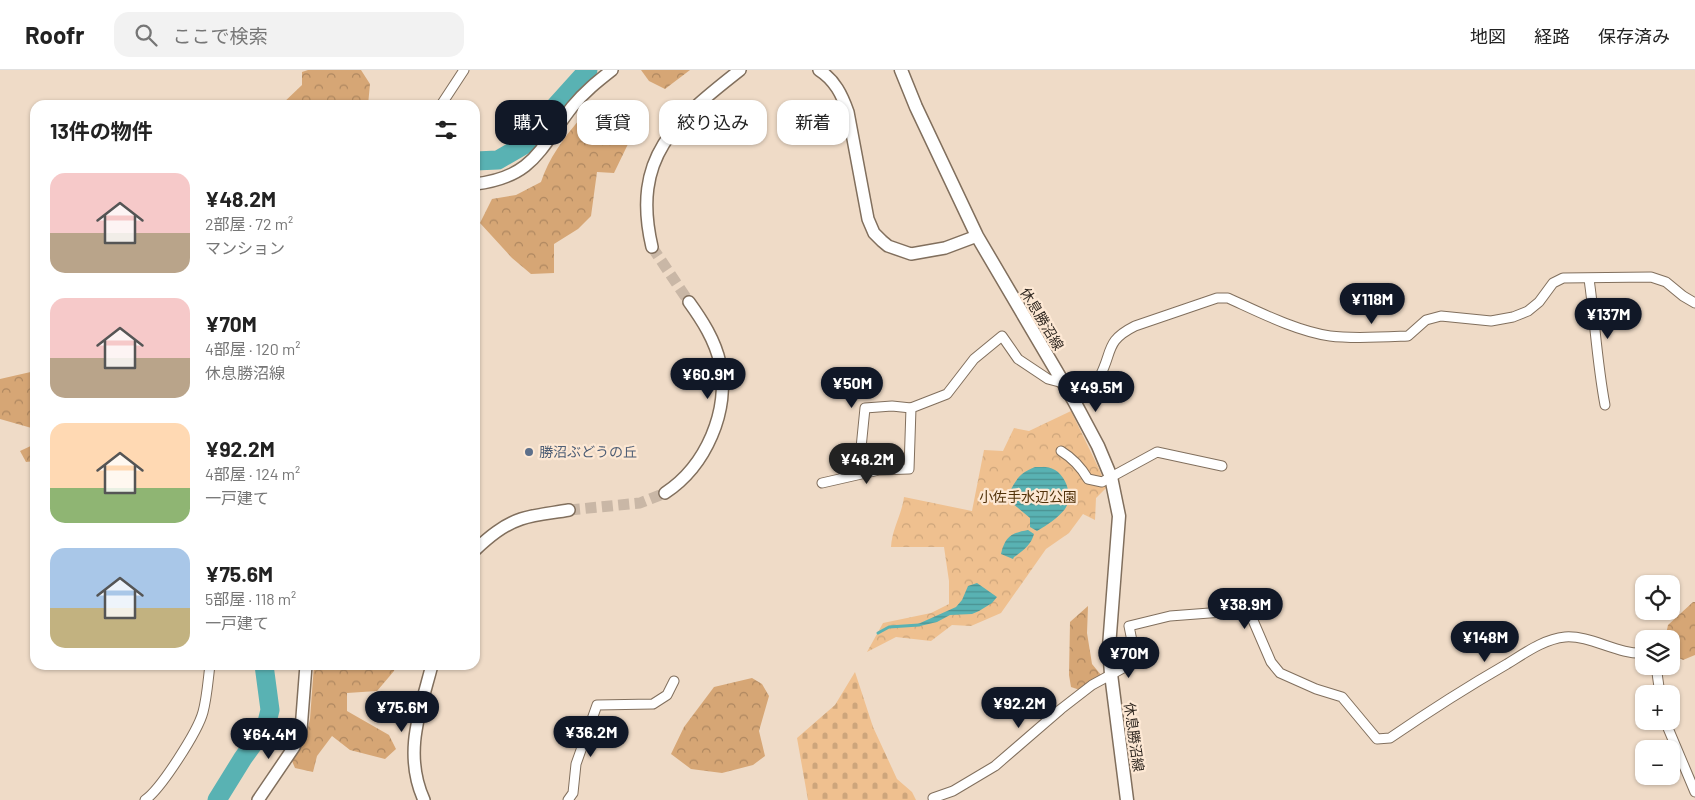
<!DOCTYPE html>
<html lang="ja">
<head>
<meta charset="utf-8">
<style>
  :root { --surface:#fff; --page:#f2f2f2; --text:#222; --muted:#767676; --line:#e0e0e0; --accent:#111827 }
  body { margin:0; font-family:Barlow,"Noto Sans JP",sans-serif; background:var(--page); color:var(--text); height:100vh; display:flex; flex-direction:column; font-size:19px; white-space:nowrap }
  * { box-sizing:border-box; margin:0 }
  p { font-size:16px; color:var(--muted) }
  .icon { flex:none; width:28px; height:28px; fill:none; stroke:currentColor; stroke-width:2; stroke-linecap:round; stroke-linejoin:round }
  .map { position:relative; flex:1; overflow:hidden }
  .side { position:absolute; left:30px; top:30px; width:450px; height:570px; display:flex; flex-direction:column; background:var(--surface); border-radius:15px; box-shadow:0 1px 4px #0004 }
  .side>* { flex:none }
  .top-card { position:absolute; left:495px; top:30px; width:475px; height:45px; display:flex; gap:10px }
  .controls { position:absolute; left:1635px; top:505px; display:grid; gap:10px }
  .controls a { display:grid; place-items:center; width:45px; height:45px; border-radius:10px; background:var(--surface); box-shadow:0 1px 4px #0004; font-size:25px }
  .price { position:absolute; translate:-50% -42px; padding:0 11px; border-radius:18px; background:var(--accent); color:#fff; font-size:16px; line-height:32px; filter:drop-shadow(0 1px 2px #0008) }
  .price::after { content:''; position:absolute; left:50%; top:30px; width:15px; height:11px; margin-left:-8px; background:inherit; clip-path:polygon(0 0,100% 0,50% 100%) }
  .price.on { background:#222; color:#fff }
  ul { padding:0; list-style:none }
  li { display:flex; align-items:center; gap:15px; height:125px; padding:0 20px }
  li span { display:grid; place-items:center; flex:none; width:140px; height:100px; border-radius:15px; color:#555 }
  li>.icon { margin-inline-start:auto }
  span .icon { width:60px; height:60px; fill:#fffc; stroke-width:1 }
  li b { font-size:21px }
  h2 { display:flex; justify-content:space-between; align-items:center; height:60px; padding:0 20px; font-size:21px }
  .pill { padding:0 18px; border-radius:15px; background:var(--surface); box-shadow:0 1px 4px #0004; font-size:18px; line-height:45px }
  .pill.on { background:var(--accent); color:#fff }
  header { display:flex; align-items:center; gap:30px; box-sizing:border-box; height:70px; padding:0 25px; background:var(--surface); border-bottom:1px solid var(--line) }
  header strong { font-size:24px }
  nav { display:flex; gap:28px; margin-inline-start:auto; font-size:18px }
  .search { width:350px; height:45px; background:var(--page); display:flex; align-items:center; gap:12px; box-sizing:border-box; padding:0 18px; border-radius:15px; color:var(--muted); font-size:19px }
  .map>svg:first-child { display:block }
  .forest { fill:url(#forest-crowns) }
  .cemetery { fill:url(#cemetery-stones) }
  .park { fill:url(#park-crowns) }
  .water { fill:url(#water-rules) }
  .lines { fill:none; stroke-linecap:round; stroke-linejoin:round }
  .stream { stroke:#59b2b3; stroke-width:3 }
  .river { stroke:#59b2b3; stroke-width:19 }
  .tertiary-tunnel { stroke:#c9b7a6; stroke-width:11; stroke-dasharray:11 5.5; stroke-linecap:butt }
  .minor-casing { stroke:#816f5d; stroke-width:11 }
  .tertiary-casing { stroke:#816f5d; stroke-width:14 }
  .secondary-casing { stroke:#816f5d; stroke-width:15 }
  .minor { stroke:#fff; stroke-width:9 }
  .tertiary { stroke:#fff; stroke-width:11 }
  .secondary { stroke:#fff; stroke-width:12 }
  .service-dot { fill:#5c6f8a; stroke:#fde8d4; stroke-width:2 }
  .labels { text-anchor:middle; stroke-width:4.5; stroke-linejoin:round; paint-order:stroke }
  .street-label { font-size:14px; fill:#302821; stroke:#fde8d4 }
  .service-label { font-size:14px; fill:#4e5e75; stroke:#fde8d4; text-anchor:start }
  .park-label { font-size:14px; fill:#52320a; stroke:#fde8d4 }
</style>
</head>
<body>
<header>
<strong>Roofr</strong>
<div class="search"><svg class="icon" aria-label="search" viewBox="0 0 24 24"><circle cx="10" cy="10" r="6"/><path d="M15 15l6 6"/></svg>ここで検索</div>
<nav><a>地図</a><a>経路</a><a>保存済み</a></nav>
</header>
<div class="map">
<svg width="1695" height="730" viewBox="0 0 1695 730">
  <defs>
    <pattern id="forest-crowns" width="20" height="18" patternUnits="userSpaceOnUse" patternTransform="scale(1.25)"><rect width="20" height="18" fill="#d6a675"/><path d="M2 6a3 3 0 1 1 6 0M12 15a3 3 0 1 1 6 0" fill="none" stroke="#ae8760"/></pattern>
    <pattern id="cemetery-stones" width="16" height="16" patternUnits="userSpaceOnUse" patternTransform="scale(1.25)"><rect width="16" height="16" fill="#efc08f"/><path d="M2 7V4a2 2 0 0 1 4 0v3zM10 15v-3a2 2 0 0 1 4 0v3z" fill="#cda57b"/></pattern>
    <pattern id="park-crowns" width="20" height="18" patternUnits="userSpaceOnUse" patternTransform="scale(1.25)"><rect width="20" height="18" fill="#efc08f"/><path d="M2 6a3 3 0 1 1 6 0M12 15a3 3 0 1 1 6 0" fill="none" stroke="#cda57b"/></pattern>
    <pattern id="water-rules" width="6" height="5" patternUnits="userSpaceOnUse" patternTransform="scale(1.25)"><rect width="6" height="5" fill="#59b2b3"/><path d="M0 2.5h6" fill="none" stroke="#4a9191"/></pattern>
  </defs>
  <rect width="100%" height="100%" fill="#efdbc7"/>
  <!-- forest -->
  <g class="forest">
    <path d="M308,0H361L370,14L368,35H281L302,15V2Z"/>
    <path d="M641,0H690L665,19L649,11Z"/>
    <path d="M579,50L591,51L623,61L628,74L614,103L597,102L591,146L578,159L554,174V203L531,204L512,188L480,153L492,129L516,125L541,112C549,88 563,69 579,50Z"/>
    <path d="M35,301V359L0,349V309Z"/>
    <path d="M35,374V391L26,392L20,381Z"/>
    <path d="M1693,532H1695V585L1683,590L1671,584V569H1665L1668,555Z"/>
    <path d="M1088,536L1087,563L1092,594L1101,605L1080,620L1071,617L1069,605L1070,552Z"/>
    <path d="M314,595H395L394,601L377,621L347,623V641L389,665L396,679L385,689L350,680L332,666L317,686L313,702L295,698L292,691L305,670L310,649Z"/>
    <path d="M752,608L762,614L769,626L759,661L765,686L753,695L722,703L691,699L671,684L684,657L714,617Z"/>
  </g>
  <!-- cemetery -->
  <path class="cemetery" d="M855,602L873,657L897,709L912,722L916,730H808L797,668L835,635Z"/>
  <!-- park -->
  <path class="park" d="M1071,341L1100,401L1106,418L1096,428L1095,450L1083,444L1069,463L1046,479L1001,543L971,556L952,555L931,571L896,567L867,582L883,553L931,543L949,534V511L944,477H891C892,459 902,444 904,427L972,441L984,380L1003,381L1014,358L1029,361Z"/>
  <!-- water -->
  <g class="water">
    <path d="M1035,397C1042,397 1049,396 1055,400C1067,407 1073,427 1065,439C1057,449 1047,455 1037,461L1030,457V448L1012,433L1009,423C1017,408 1020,403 1035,397Z"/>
    <path d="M1028,460L1034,464C1031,475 1023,481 1014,487L1013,489L1001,484C1005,467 1011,463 1028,460Z"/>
    <path d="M977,513L997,527L992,533L979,541L972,544L950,545L937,552L920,556L918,554L956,537L962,530L968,516Z"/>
  </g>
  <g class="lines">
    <!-- stream -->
    <path class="stream" d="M878,563L889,557L919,555"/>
    <!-- river -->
    <g class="river">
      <path d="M475,91L498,90L524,75L542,54L550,42L588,0"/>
      <path d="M217,730L243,688L266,656L270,640L264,595"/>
    </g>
    <!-- tertiary-tunnel -->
    <g class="tertiary-tunnel">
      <path d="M652,177L689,232"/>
      <path d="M569,440L640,433L665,423"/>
    </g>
    <defs>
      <g id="minor">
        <path d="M441,35L464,0"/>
        <path d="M1589,209C1595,251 1597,293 1605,335"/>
        <path d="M1074,331C1082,324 1095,316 1100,306C1113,281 1105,271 1135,256L1217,228H1228C1259,242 1296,261 1330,266C1352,269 1385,267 1408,266L1426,250L1441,246L1491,251L1513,247L1528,241L1539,232L1553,213L1563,208L1651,207L1666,212L1683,226L1695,233"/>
        <path d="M1061,381C1074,389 1081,397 1088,409L1102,412L1157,382L1222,396"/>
        <path d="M866,403L860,388L865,338L892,336L911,338"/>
        <path d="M822,413L879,400L909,399L911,338L947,324L974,289L1002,266L1018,289L1048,309L1063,313"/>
        <path d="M1656,596L1660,624"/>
        <path d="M1665,651L1695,722"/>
        <path d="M933,728L953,721L995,696L1061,639L1092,615L1136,591L1129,556L1170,546L1236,541L1252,548L1271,592L1280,603L1316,619L1342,627L1377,669L1390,668C1428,642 1467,617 1507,594C1525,583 1544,569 1565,567C1591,565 1618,585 1644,583"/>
        <path d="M145,730C161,719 198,661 203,642C207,627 208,610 210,595"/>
        <path d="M568,730L573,723L576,694L597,635L653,634L667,625L674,611"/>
      </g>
      <g id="tertiary">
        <path d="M819,0C835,10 842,25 848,42L868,149L874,163L882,171L888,176L911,184L945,178L977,166"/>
        <path d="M475,114C534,107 540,78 572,37C584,22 598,11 612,0"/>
        <path d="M652,177C631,87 675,51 740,0"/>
        <path d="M665,423C706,396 730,341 720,293C715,270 702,250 689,232"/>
        <path d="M475,480C489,467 503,455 521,449C536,444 553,443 569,440"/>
        <path d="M258,730L294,677L301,660L306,595"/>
        <path d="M424,730C403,684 420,641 432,595"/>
      </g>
      <path id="secondary" d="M901,0L916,37L977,166L1074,331L1098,376L1111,407L1119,446L1109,577L1111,604L1127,730"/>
    </defs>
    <!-- minor casing -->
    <use href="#minor" class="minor-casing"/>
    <!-- tertiary casing -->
    <use href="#tertiary" class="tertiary-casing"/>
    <!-- secondary casing -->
    <use href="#secondary" class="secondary-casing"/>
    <!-- minor -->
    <use href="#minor" class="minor"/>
    <!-- tertiary -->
    <use href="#tertiary" class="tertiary"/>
    <!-- secondary -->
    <use href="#secondary" class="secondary"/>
  </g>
  <!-- markers -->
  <circle class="service-dot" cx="529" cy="382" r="5"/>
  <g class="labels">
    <!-- street labels -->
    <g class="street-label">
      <text transform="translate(1042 249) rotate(59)" y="5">休息勝沼線</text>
      <text transform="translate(1134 667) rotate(82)" y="5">休息勝沼線</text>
    </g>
    <!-- service labels -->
    <g class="service-label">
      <text x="539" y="387">勝沼ぶどうの丘</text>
    </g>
    <!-- park labels -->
    <g class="park-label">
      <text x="1028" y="432">小佐手水辺公園</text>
    </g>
  </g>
</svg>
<div class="controls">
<a><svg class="icon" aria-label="locate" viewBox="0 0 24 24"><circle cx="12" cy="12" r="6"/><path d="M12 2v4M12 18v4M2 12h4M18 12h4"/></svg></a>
<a><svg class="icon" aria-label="layers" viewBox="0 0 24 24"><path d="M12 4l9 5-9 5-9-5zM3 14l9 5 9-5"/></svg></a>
<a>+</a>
<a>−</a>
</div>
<b class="price" style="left:1372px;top:255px">¥118M</b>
<b class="price" style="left:1608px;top:270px">¥137M</b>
<b class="price" style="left:708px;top:330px">¥60.9M</b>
<b class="price" style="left:852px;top:339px">¥50M</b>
<b class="price" style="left:1096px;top:343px">¥49.5M</b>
<b class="price on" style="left:867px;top:415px">¥48.2M</b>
<b class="price" style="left:1245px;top:560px">¥38.9M</b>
<b class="price" style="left:1485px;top:593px">¥148M</b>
<b class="price" style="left:1129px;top:609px">¥70M</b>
<b class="price" style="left:1019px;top:659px">¥92.2M</b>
<b class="price" style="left:402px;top:663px">¥75.6M</b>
<b class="price" style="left:591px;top:688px">¥36.2M</b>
<b class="price" style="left:269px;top:690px">¥64.4M</b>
<div class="top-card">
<a class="pill on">購入</a>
<a class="pill">賃貸</a>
<a class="pill">絞り込み</a>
<a class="pill">新着</a>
</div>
<section class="side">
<h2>13件の物件<svg class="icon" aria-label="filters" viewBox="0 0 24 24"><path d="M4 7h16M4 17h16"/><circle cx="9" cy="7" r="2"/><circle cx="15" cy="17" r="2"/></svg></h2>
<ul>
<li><span style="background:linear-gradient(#f6c9c9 60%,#b9a48a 0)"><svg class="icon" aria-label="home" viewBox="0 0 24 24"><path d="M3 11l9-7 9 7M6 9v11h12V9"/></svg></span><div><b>¥48.2M</b><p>2部屋 · 72 m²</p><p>マンション</p></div></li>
<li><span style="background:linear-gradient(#f6c9c9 60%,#b9a48a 0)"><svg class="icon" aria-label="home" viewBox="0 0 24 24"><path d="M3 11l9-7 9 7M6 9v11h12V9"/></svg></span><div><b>¥70M</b><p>4部屋 · 120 m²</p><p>休息勝沼線</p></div></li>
<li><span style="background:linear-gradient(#ffd9b3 65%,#8fb573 0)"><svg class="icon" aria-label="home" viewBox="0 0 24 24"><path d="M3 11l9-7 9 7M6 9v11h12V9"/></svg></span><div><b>¥92.2M</b><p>4部屋 · 124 m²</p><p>一戸建て</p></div></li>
<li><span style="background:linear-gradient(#a9c7e8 60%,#c2b280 0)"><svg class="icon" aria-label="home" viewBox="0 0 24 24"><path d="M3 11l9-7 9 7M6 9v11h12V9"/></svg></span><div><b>¥75.6M</b><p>5部屋 · 118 m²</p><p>一戸建て</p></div></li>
</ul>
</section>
</div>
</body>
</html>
